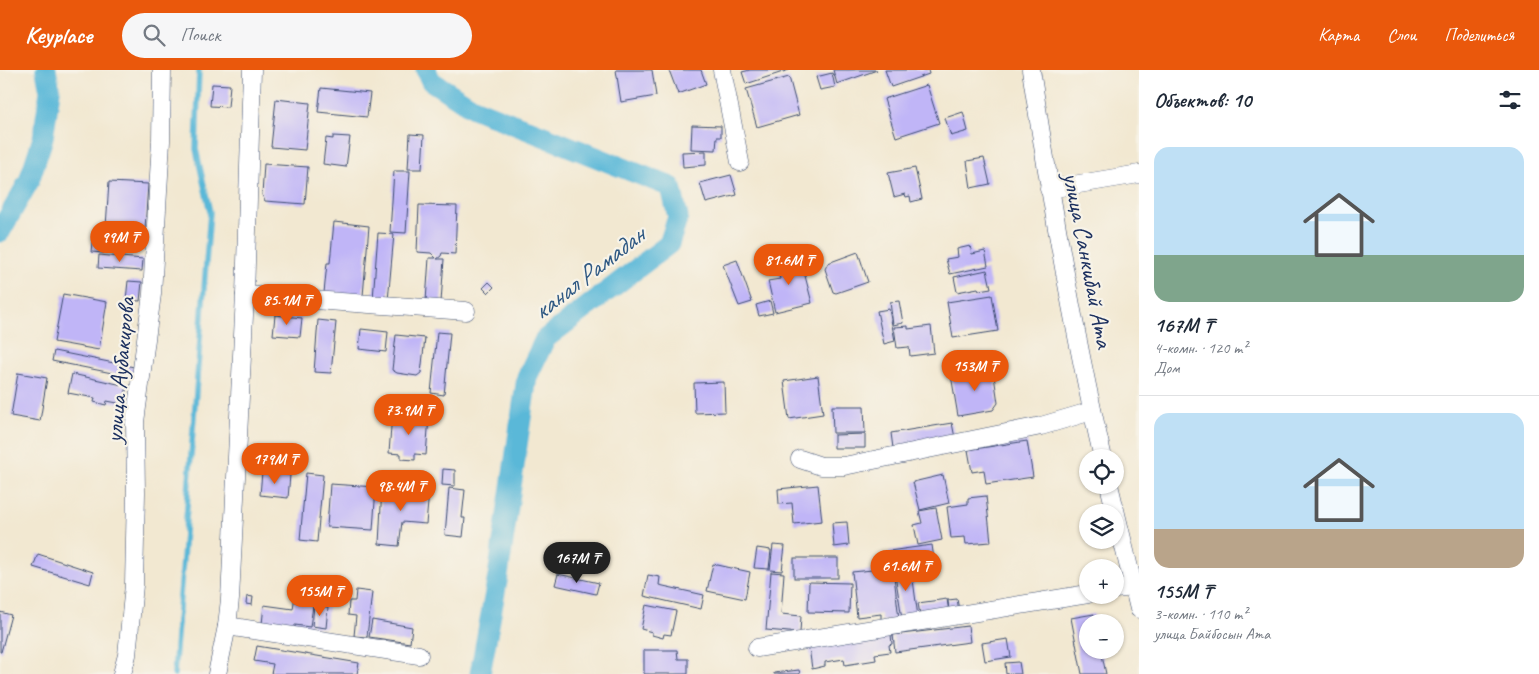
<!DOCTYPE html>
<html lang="ru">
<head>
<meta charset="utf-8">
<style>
  :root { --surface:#fff; --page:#f6f6f7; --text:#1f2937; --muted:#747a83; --line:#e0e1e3; --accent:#ea580c }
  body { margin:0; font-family:Caveat,sans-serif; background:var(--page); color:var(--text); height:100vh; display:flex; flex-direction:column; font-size:19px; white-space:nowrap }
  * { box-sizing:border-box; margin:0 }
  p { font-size:16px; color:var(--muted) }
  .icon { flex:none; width:28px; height:28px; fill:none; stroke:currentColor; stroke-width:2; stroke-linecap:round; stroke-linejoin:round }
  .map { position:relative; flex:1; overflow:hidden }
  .panel { display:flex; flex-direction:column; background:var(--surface); width:400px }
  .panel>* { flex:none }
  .controls { position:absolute; left:1079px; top:379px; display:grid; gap:10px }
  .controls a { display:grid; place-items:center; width:45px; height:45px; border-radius:50%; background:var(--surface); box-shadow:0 1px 4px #0004; font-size:25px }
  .price { position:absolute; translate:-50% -42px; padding:0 11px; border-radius:18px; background:var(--accent); color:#fff; font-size:16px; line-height:32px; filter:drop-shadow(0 1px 2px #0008) }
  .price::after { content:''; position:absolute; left:50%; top:30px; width:15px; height:11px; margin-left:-8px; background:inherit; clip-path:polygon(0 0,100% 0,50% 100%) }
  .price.on { background:#222; color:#fff }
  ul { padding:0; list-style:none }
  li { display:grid; align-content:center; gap:10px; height:265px; padding:0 15px }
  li+li { border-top:1px solid var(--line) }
  li span { display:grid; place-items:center; height:155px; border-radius:15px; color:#555 }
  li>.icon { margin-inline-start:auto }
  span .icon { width:90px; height:90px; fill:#fffc; stroke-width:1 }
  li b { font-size:21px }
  h2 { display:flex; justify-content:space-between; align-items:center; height:60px; padding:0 15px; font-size:21px }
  header { display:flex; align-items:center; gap:30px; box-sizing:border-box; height:70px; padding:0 25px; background:var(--accent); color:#fff }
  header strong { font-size:24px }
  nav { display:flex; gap:28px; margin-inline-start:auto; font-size:18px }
  .search { width:350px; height:45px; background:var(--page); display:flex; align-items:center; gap:12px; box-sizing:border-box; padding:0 18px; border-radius:28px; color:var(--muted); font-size:19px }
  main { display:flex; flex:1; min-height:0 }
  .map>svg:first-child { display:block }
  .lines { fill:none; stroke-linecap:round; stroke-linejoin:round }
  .stream { stroke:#5ab8d8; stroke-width:5.5 }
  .canal { stroke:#5ab8d8; stroke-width:21 }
  .building { fill:#c0b5f7 }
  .street-casing { stroke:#3b4b6f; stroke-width:19 }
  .street { stroke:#fff; stroke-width:18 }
  .labels { text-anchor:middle; stroke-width:4.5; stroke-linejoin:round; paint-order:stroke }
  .street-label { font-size:25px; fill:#1b2f5e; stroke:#f7f3e8 }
  .water-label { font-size:26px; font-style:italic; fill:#2e5883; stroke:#f7f3e8 }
</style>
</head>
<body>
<header>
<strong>Keyplace</strong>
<div class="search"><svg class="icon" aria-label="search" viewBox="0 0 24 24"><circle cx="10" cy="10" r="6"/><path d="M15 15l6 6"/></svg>Поиск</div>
<nav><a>Карта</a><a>Слои</a><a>Поделиться</a></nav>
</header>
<main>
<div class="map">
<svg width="1139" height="604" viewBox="0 0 1139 604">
  <rect width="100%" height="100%" fill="#f7f3e8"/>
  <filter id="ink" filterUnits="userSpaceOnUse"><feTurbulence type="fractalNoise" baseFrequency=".02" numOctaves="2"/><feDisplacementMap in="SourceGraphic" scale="10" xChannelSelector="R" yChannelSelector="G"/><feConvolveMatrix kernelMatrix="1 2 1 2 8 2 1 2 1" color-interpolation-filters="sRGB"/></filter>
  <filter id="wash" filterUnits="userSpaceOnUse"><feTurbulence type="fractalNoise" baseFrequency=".0096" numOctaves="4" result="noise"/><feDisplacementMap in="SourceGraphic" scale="20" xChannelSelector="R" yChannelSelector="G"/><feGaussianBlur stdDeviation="1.12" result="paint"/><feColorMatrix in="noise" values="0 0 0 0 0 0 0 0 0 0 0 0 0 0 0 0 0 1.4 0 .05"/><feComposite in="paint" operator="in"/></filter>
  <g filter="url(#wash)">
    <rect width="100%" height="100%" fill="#f2e8d1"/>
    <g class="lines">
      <!-- stream -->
      <path class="stream" d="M174,604L210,142L196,79L199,0"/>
      <!-- canal -->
      <g class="canal">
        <path d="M426,0L431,11L473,38L671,117L678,147L669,174L545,269L527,307L498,506L480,604"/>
        <path d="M0,162L29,111L43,68L50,21L46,0"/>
      </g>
    </g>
    <g id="blocks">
      <!-- building -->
      <g class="building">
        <path d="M616,0H652L656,26L621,32Z"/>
        <path d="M669,0H701L706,14L678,24Z"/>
        <path d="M750,0H789L746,14L742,2Z"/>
        <path d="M833,0H877L837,14Z"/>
        <path d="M885,0H928L929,4L891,17Z"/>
        <path d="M832,3L835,17L820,20L816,7Z"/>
        <path d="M789,7L799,45L757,57L746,19Z"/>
        <path d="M212,14L230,15L228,37L210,36Z"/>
        <path d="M927,15L939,53L896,67L884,29Z"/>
        <path d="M321,18L370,23L367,47L318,42Z"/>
        <path d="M276,29L310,33L305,80L271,77Z"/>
        <path d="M963,42L968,61L951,66L945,48Z"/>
        <path d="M692,55L721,56V67H717L716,80L691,79Z"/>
        <path d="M410,64L424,65L422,99H408Z"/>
        <path d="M333,66L350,67L346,97L323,94L326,68L333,69Z"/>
        <path d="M706,81V95L683,97L682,82Z"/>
        <path d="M984,88L990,114L971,118L967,91Z"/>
        <path d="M264,94L308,97L305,134L265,131L262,125Z"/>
        <path d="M915,98L922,129L911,132L910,126L906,127L905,124L894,127L888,103Z"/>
        <path d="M394,101H410L406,163L390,162Z"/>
        <path d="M731,105L737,125L706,133L700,113Z"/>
        <path d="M109,112L148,114L145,159L106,157Z"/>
        <path d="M419,135L457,136L455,184L442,183L441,186L437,189H444L441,232L426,231L429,188H436L431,183L417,182Z"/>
        <path d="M334,152L369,156L363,226L324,223L327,193H330Z"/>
        <path d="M93,163L106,164L104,183L91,182Z"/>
        <path d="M378,163L394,164L388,231L373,229Z"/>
        <path d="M970,176L972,184L985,181L988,196L950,204L946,189L958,187L957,179Z"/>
        <path d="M858,182L868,212L836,223L833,222L825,199L828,193Z"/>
        <path d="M794,184L798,200L803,198L812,233L775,242L768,211L780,209L775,189Z"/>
        <path d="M99,185L143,189L142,201L98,198Z"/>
        <path d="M737,190L752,232L739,236L723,195Z"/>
        <path d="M987,200L991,218L979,220L978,218L957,222L954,207Z"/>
        <path d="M128,211L142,212L140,231L126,230Z"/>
        <path d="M489,212L494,217L488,223L483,218Z"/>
        <path d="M63,224L107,232L99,280L54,272Z"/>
        <path d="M992,225L998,261L953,268L947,232Z"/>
        <path d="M770,231L773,243L759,246L756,235Z"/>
        <path d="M899,231L903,253L893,255L890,232Z"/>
        <path d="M889,239L895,271L884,274L877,241Z"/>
        <path d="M275,245L302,248L300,267L273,265Z"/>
        <path d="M318,250L336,252L331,303L314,302Z"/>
        <path d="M908,256V259L931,256L934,283L910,286L909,277L897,278L894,257Z"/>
        <path d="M361,259L388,262L386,282L359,279Z"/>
        <path d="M437,262L450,263L444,325L431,323Z"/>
        <path d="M396,265L425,268L421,303L417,306L397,303L392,300Z"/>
        <path d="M54,281L134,297L132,307L52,291Z"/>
        <path d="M993,299L998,333L993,340L958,346L951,305Z"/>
        <path d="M18,303L47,308L40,351L11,346Z"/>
        <path d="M72,304L127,316L123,334L107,331L106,335L94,332L95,328L68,323Z"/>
        <path d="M818,306L823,344L789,349L784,311Z"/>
        <path d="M724,312L725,342L695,343L694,313Z"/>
        <path d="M832,336H864L865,363H833Z"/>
        <path d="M392,344L429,347L426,385L415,384V390L401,389V384L389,383Z"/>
        <path d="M952,353L955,368L893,378L891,363Z"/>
        <path d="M865,364V378H834V365Z"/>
        <path d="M1027,371L1033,407L986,414L984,400L972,402L968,380Z"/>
        <path d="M443,399L455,400V416L442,415Z"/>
        <path d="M262,402L290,405L288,428L260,425Z"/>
        <path d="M306,403L323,405L317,472L300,470Z"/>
        <path d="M943,405L949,433L920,440L913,412Z"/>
        <path d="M330,414L376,417L373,460L327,457Z"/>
        <path d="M818,415L822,451L794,454L792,433L779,434L778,419Z"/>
        <path d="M382,417L429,422L426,454L402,452L399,476L379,474Z"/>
        <path d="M449,418L465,420L462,448H465L463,467L445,465Z"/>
        <path d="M986,426L991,472L966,474L965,467L951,468L947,437L968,434V428Z"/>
        <path d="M936,438L942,470L918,475L914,455L922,453L919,441Z"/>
        <path d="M847,452L849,475L834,477L832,453Z"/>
        <path d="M773,475L785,476L782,501L770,500Z"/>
        <path d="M932,475L934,489L891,495L889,481Z"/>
        <path d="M757,478L771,480L769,499L754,498Z"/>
        <path d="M38,484L93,502L90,514L33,497Z"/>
        <rect x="794" y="488" width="44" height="20"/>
        <path d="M713,494L750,502L745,529L707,521Z"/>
        <path d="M911,495L918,547L902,549L894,497Z"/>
        <path d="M893,498L899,549L881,551V544L857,547L852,502Z"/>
        <path d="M771,502L784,503L781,544L801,546L800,563L766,560Z"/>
        <path d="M558,504L599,513L596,524L555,515Z"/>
        <path d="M648,505L660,507L659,515L704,525L701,539L644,526Z"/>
        <path d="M297,510L316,513L310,557L295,555V558L262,554L264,535L293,539Z"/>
        <path d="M809,512L850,513L849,543L808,542Z"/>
        <path d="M356,520L372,522L367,567L354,566L356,546L348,545L349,531H355Z"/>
        <path d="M247,526L253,527L252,535L246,534Z"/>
        <path d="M947,529L949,542L920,545L918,533Z"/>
        <path d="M957,529L959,540L949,541L948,530Z"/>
        <path d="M646,535L676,541L671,565L664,564L663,568L652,565V562L641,559Z"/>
        <path d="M314,536L328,537L326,558L312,556Z"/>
        <path d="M0,542L11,545L1,582H0Z"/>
        <path d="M1094,544L1095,552H1088V580H1101L1106,604H1082L1071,548Z"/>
        <path d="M372,550L412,557L410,573L369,567Z"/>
        <path d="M968,556L970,572L895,582L893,565Z"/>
        <path d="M891,565L892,574L889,575L890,582L875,584L876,590L845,595L844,589L825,592V596L812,599L809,577Z"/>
        <path d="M1008,569L1011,587L985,591L982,573Z"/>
        <path d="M257,576L359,593L357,604H271L273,594L254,591Z"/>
        <path d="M644,580H677L678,589H688V604H644Z"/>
        <path d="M1019,592L1021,604H1006L1005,593Z"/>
        <path d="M799,600L800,604H774V603Z"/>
      </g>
    </g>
  </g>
  <g filter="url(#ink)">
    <use href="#blocks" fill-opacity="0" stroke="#3b4b6f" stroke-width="1"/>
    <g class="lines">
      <defs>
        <g id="street">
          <path d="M722,0L740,92"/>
          <path d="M1031,0C1051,130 1073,260 1103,388"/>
          <path d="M1049,119L1139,104"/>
          <path d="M245,225L466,241"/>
          <path d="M800,389L821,396H844L1041,356L1092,341"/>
          <path d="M1109,415L1139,539"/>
          <path d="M1115,519L1133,517"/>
          <path d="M227,556L419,585"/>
          <path d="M757,578L1088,524"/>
          <path d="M122,604L127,585L134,515L136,423L135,352L152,224L161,71L162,0"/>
          <path d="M217,604L227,556L230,529L245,225L252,0"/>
        </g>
      </defs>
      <!-- street casing -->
      <use href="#street" class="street-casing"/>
      <!-- street -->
      <use href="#street" class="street"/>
    </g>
  </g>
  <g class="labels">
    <!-- street labels -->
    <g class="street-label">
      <text transform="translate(1089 190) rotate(79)" y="9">улица Санкибай Ата</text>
      <text transform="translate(119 300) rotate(-85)" y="9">улица Аубакирова</text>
    </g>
    <!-- water labels -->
    <g class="water-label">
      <text transform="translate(588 203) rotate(-38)" y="9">канал Рамадан</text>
    </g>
  </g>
</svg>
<div class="controls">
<a><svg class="icon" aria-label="locate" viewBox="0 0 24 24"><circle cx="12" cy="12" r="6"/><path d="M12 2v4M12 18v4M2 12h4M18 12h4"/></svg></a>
<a><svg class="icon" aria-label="layers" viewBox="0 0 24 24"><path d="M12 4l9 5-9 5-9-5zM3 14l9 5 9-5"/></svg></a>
<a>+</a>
<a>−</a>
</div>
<b class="price" style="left:120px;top:193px">99M ₸</b>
<b class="price" style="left:789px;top:216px">81.6M ₸</b>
<b class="price" style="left:287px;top:256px">85.1M ₸</b>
<b class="price" style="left:975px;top:322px">153M ₸</b>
<b class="price" style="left:409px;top:366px">73.9M ₸</b>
<b class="price" style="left:275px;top:415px">179M ₸</b>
<b class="price" style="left:401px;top:442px">98.4M ₸</b>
<b class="price on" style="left:577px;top:514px">167M ₸</b>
<b class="price" style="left:906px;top:522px">61.6M ₸</b>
<b class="price" style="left:320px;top:547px">155M ₸</b>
</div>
<section class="panel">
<h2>Объектов: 10<svg class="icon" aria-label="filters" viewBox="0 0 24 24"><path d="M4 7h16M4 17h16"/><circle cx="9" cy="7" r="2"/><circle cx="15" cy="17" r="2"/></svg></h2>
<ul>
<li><span style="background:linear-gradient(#bfe0f5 70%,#7fa58c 0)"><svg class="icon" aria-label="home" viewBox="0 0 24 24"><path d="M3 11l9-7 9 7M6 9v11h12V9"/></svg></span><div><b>167M ₸</b><p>4-комн. · 120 m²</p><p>Дом</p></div></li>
<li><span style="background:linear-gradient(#bfe0f5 75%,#b9a48a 0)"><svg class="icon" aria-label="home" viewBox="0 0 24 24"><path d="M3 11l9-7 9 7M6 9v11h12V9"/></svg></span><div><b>155M ₸</b><p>3-комн. · 110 m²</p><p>улица Байбосын Ата</p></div></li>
</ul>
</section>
</main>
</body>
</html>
